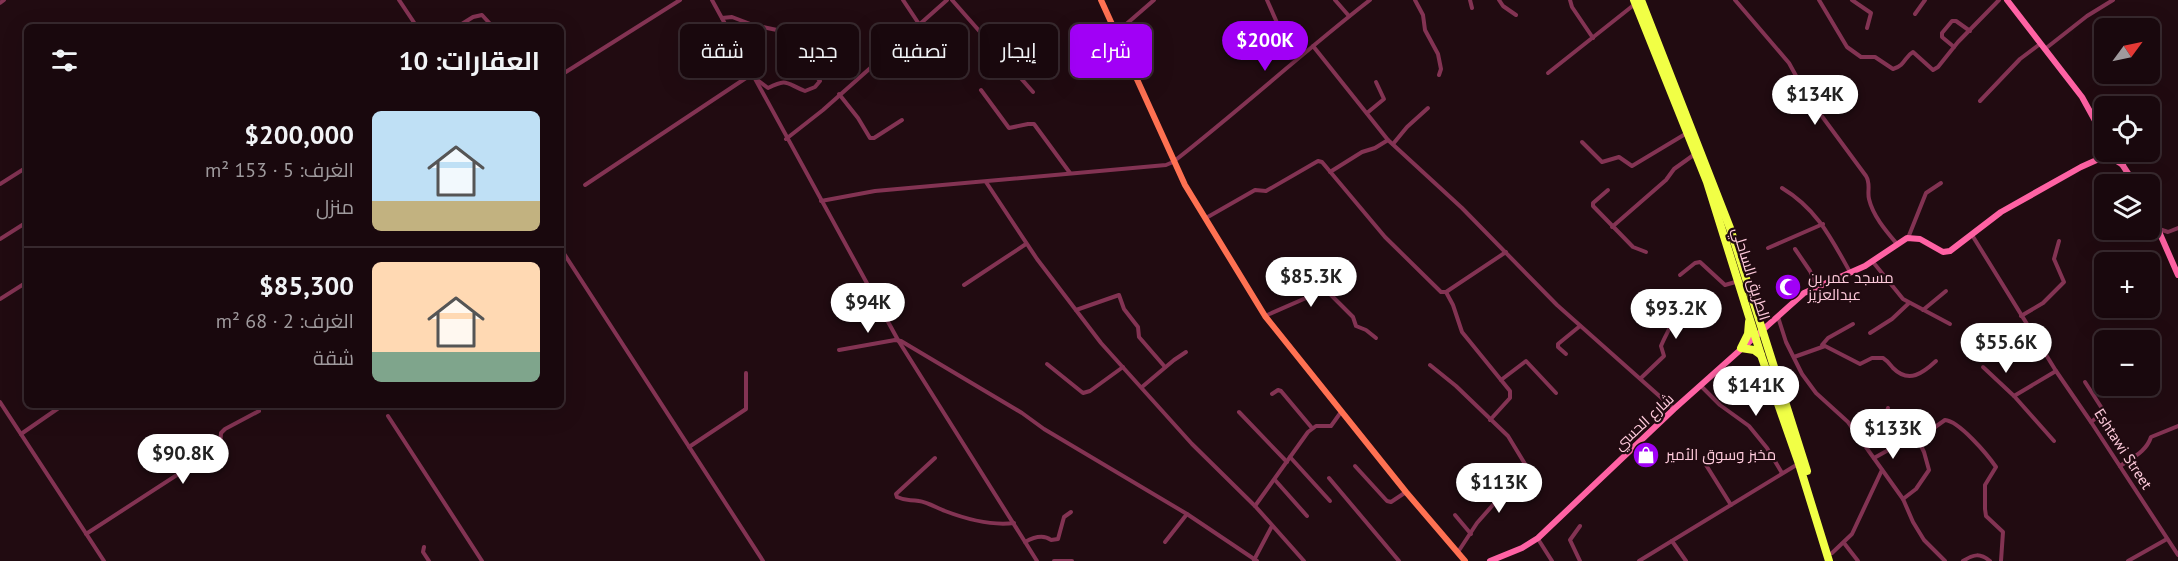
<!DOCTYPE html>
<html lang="ar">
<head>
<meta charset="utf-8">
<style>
  :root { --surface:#19080d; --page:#26161b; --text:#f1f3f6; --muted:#9f9a9d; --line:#37292e; --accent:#a100f6 }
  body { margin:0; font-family:"PT Sans",Cairo,sans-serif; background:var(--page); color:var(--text); direction:rtl; height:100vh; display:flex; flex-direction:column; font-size:22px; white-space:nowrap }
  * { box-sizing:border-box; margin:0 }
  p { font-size:20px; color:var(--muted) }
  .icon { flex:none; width:33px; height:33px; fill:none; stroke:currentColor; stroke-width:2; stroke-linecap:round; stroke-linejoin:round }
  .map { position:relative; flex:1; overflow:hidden; direction:ltr }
  .panel { position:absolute; left:24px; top:24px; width:540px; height:384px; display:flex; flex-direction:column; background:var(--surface); border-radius:9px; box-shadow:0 6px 24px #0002,0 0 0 2px var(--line); direction:rtl }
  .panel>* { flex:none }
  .banner { position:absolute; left:582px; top:24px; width:570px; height:54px; direction:rtl; display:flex; gap:12px }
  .needle { width:39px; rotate:57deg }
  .fabs { position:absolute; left:2094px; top:18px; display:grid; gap:12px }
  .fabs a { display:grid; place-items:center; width:66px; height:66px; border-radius:9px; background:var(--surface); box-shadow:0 6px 24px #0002,0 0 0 2px var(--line); font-size:30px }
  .price { position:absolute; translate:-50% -51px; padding:0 14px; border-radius:21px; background:#fff; color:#222; font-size:20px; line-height:39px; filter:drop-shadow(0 2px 3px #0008) }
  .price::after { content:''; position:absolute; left:50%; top:36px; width:18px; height:14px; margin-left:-9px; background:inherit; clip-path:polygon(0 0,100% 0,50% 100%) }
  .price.current { background:var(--accent); color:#fff }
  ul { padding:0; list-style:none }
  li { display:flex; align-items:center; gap:18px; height:150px; padding:0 24px }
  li+li { border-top:2px solid var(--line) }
  li span { display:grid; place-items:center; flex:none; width:168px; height:120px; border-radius:9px; color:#555 }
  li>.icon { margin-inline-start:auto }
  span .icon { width:72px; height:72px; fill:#fffc; stroke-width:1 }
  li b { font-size:26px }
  h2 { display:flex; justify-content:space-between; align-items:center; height:72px; padding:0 24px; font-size:26px }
  .chip { padding:0 21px; border-radius:9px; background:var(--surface); box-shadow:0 6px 24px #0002,0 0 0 2px var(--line); font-size:21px; line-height:54px }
  .chip.current { background:var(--accent); color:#fff }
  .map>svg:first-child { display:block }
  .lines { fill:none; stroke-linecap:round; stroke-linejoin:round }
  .street { stroke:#833353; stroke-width:4 }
  .secondary { stroke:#ff62a4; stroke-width:6 }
  .primary { stroke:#ff7152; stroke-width:6 }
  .highway { stroke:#f1ff46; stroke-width:8 }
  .labels { text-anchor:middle; stroke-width:4.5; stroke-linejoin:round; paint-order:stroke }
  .street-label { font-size:15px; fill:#ffcbdc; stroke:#210b11 }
  .poi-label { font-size:15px; fill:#ffcbdc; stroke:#210b11; text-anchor:start }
</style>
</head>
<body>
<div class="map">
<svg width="2178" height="561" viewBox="0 0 2178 561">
  <rect width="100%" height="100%" fill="#210b11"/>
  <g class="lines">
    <!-- street -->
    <g class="street">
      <path d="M399,0L417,27"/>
      <path d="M712,0L898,340L1037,561"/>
      <path d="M903,0L919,24"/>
      <path d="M952,0L1033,92"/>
      <path d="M1267,0L1278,25L1305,52"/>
      <path d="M1335,0L1349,16"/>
      <path d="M1415,0L1423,15L1425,30L1438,54L1441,69L1439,75"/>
      <path d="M1470,0L1472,8"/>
      <path d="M1499,0L1503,6L1516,15"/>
      <path d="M1570,0L1572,7L1593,38"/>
      <path d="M1735,0L1789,63L1807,96L1866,176C1871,184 1867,191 1869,199C1873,216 1886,231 1897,244"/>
      <path d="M1819,0L1847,47L1861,57H1875L1893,69C1906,65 1904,57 1913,52L1933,70L1938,67L1958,42L1999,0"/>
      <path d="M1852,0L1871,13L1867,28"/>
      <path d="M0,3L4,0"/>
      <path d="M1915,14L1925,0"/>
      <path d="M722,18L732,17L753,25L777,30L820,81L815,87L805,91C785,83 788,78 768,88L756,79"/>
      <path d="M457,27L473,17L482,15L493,27"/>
      <path d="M1116,33L1154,0"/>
      <path d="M1313,46L1388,140L1462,208L1557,305L1674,409"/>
      <path d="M1954,47L1942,37V33L1952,21H1956L1970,31"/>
      <path d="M2045,49L2087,16L2113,0"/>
      <path d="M1548,73L1635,4"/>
      <path d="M561,75L680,0"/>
      <path d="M981,90L1009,128L1028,124H1034L1070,173"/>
      <path d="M839,94L858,118L870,138H874L902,120"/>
      <path d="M1980,101L2020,59L2040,44"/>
      <path d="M1367,113L1384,99L1376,82"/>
      <path d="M786,139L823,110L947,0"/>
      <path d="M1582,142L1602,162L1619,157L1632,166L1687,133"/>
      <path d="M1393,144L1407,127L1428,108"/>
      <path d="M1330,172L1362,152L1375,148L1388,140"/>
      <path d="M986,182L1037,259L1101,343L1192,444L1255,506L1304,561"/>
      <path d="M0,184L27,167"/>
      <path d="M585,185L752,74"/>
      <path d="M1782,188C1817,209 1831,238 1850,272"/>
      <path d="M1608,190L1593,203V206L1633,247L1646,252"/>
      <path d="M821,201L875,191L1166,165L1173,162C1240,110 1303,52 1370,0"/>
      <path d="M1206,218L1255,190L1266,191L1318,161L1322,162L1385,237L1441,292H1446L1506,252"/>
      <path d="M1612,227L1666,180L1674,169L1695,154"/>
      <path d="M2159,229L2168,232L2178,228"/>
      <path d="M1972,235L2056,371L2091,422L2178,555"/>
      <path d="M1908,238L1926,193L1941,183"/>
      <path d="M0,239L27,222"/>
      <path d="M1768,248L1823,224"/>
      <path d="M561,249L763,561"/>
      <path d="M1795,249L1810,271L1817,286"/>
      <path d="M1873,262L1903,299L1950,324"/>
      <path d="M1680,275L1695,263L1700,262L1725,285L1739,281"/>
      <path d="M964,285L1026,244"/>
      <path d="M1325,289L1353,317L1356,326L1366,330L1376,338"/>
      <path d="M1446,292L1453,305L1462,332L1510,391V398L1490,420"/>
      <path d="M0,299L27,282"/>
      <path d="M1076,310L1119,295L1124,309L1138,327L1139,337L1165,367"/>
      <path d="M1923,310L1946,291"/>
      <path d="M1265,316L1347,280"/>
      <path d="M2021,316L2043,303L2064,282L2054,259L2059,241"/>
      <path d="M1778,317L1786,342L1802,374L1816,393L1848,422L1903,499L1913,522L1924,540L1945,561"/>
      <path d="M1870,333L1892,319L1909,303"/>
      <path d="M1822,345L1828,338L1853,324"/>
      <path d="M839,350L895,340L901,341L1022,413L1044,429L1187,514L1257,561"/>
      <path d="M1566,354L1558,347V344L1580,326"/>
      <path d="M1794,357L1825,346L1860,364L1872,358H1883C1888,361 1890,364 1893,368C1909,384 1923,373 1936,361"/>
      <path d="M1047,364L1083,393L1090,391L1123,367"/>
      <path d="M1430,365L1456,386L1508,436L1525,464L1521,473L1477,523L1458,552"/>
      <path d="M1983,367L2014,396"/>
      <path d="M1641,378L1664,356L1661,346C1669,326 1683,314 1667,292"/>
      <path d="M1501,380L1526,361L1556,393"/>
      <path d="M2085,382L2103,410L2100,415L2091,422"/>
      <path d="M1701,386L1720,405L1749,426L1767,448L1782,473"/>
      <path d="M1142,387L1174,360L1186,352"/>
      <path d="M1272,394L1278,390L1281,391L1312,428"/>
      <path d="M0,402L104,561"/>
      <path d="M1239,412L1287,462"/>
      <path d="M388,416L482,561"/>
      <path d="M21,434L63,405"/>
      <path d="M1862,440C1875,431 1883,424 1888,408"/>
      <path d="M2054,441L2014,396L2056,371"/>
      <path d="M689,447L746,409V373"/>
      <path d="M1290,457L1330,501"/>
      <path d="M935,458L896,494L897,497C908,502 909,499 919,501C927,502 937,508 945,511C966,519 991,526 1014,523"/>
      <path d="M1874,458L1901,443"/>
      <path d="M1706,465L1731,505"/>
      <path d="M1355,466L1387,501L1391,502L1406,492"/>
      <path d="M2120,466C2133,457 2146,452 2151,437L2178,426"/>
      <path d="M1329,478L1399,561"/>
      <path d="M1275,480L1307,516"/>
      <path d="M1903,499L1916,489L1929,470L1924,452L1919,442L1921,437L1945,420C1959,421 1987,454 1996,467L1985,485V509L1986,516L2003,532L2001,561"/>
      <path d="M1255,506L1308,432L1316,426H1331L1341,412"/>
      <path d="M1455,515L1471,534"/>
      <path d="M86,534L220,447L221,433L225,429L259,411"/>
      <path d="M1538,539L1552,561"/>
      <path d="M1672,541L1686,561"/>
      <path d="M1025,542C1034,537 1043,534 1051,540L1058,539L1064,517L1071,512"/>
      <path d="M1165,542L1187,514"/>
      <path d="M1844,543L1858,561"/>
      <path d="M424,547L423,552L429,561"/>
      <path d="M1832,553L1852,534L1882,470"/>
      <path d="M1254,560L1272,526"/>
      <path d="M1054,561H1072"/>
      <path d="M1580,561L1570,540L1580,526"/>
      <path d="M1639,561L1798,464"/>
      <path d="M1963,561C1974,554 1980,553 1990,561"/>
      <path d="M2128,561L2167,539"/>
    </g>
    <!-- secondary -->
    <g class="secondary">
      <path d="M2007,0L2082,97L2104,137"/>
      <path d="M2114,152L2135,184"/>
      <path d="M2150,211L2178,275"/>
      <path d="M1490,561L1522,548L1538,538L1674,409L1804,293L1865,266L1907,238L1920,239L1943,252L1950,251L2001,212L2081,167L2101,158L2115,160L2123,165"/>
    </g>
    <!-- primary -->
    <path class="primary" d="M1101,0L1185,185L1265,316L1406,492L1465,561"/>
    <!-- highway -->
    <g class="highway">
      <path d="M1634,0L1707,182L1761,355L1799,464L1829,561"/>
      <path d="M1641,0L1730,228L1807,471"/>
      <path d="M1749,322L1748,334L1741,348L1754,350L1761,355"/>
    </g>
  </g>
  <!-- icons -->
  <defs>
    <symbol id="mosque-disc" viewBox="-11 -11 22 22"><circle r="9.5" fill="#a100f6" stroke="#210b11"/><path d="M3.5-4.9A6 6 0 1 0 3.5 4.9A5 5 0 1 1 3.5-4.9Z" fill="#fff"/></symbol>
    <symbol id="shop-disc" viewBox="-11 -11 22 22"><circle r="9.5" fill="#a100f6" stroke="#210b11"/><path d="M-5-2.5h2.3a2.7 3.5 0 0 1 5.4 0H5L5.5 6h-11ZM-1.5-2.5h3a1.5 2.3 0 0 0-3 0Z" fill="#fff"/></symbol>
  </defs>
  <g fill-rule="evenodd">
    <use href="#mosque-disc" x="1773" y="272" width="30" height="30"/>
    <use href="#shop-disc" x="1631" y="440" width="30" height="30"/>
  </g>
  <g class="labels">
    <!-- street labels -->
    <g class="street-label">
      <text transform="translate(1751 274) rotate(73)" y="5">الطريق الساحلي</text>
      <text transform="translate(1644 422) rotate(-43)" y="5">شارع الحسي</text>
      <text transform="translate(2123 449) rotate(57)" y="5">Eshtawi Street</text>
    </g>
    <!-- poi labels -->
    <g class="poi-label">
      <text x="1808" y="283">مسجد عمر بن<tspan x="1808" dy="17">عبدالعزيز</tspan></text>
      <text x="1666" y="460">مخبز وسوق الأمير</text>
    </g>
  </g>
</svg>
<div class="fabs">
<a><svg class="needle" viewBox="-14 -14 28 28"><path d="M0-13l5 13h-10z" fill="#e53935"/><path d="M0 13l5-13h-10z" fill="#9f9a9d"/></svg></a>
<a><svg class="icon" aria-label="locate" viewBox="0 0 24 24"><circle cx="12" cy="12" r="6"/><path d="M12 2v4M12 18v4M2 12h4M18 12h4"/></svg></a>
<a><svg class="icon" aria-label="layers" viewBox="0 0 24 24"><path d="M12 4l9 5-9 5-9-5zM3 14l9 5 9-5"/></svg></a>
<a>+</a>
<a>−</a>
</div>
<b class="price current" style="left:1265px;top:72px">$200K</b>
<b class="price" style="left:1815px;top:126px">$134K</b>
<b class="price" style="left:1311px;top:308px">$85.3K</b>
<b class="price" style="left:868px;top:334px">$94K</b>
<b class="price" style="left:1676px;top:340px">$93.2K</b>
<b class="price" style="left:2006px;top:374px">$55.6K</b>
<b class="price" style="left:1756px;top:417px">$141K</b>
<b class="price" style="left:1893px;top:460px">$133K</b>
<b class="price" style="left:183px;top:485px">$90.8K</b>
<b class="price" style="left:1499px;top:514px">$113K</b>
<div class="banner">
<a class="chip current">شراء</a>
<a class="chip">إيجار</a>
<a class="chip">تصفية</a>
<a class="chip">جديد</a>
<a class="chip">شقة</a>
</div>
<section class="panel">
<h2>العقارات: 10<svg class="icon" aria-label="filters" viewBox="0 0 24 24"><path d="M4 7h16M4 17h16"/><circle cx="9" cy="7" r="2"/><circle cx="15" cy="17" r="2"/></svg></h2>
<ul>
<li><span style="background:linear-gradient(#bfe0f5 75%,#c2b280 0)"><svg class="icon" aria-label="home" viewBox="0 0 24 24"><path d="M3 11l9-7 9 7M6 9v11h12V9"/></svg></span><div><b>$200,000</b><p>الغرف: 5 · 153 m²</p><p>منزل</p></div></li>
<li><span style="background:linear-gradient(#ffd9b3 75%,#7fa58c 0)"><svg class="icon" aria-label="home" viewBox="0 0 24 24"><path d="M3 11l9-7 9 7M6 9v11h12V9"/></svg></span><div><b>$85,300</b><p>الغرف: 2 · 68 m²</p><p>شقة</p></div></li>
</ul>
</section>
</div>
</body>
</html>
